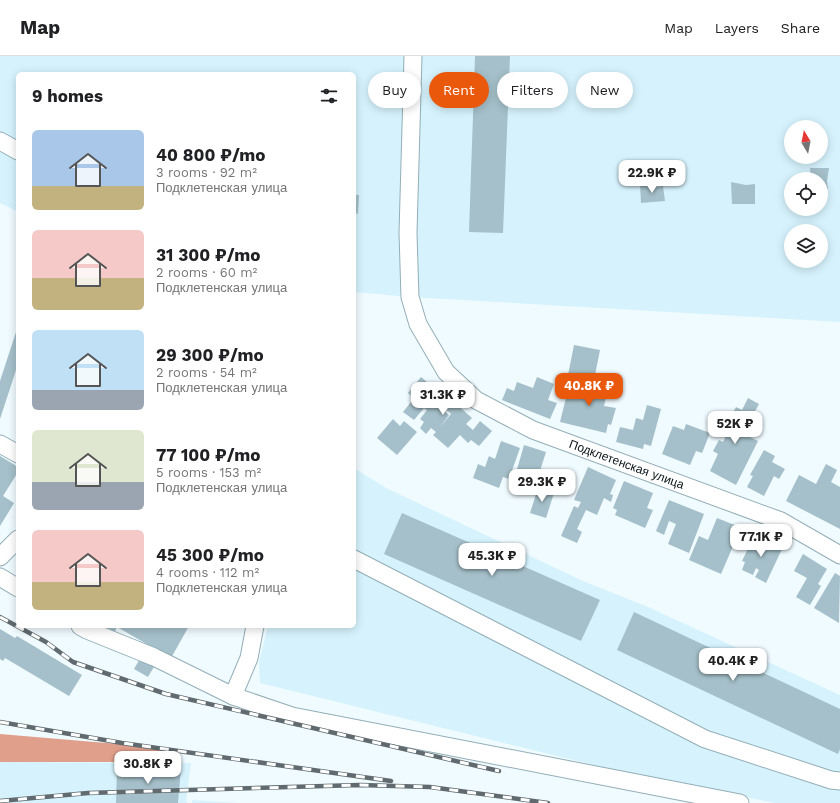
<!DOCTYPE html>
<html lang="en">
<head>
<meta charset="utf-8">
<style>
  :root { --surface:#fff; --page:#f2f2f2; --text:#202124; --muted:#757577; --line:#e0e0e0; --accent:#ea580c }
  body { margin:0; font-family:"Work Sans",sans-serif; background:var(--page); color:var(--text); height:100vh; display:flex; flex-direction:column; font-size:15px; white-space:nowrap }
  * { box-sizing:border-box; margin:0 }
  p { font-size:13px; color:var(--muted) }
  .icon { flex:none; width:22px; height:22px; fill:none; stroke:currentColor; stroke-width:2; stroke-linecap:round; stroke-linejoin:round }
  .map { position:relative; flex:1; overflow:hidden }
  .details { position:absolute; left:16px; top:16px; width:340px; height:556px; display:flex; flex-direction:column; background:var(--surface); border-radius:6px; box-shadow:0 2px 10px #0003 }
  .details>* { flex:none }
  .banner { position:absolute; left:368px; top:16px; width:380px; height:36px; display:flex; gap:8px }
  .needle { width:26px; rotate:350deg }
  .tools { position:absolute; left:784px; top:64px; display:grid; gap:8px }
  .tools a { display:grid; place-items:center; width:44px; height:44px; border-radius:50%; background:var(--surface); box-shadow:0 2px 10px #0003; font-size:20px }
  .price { position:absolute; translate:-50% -34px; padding:0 9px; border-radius:8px; background:#fff; color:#222; font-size:13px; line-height:26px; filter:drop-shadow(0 1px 2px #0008) }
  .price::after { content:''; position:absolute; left:50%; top:24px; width:12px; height:9px; margin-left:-6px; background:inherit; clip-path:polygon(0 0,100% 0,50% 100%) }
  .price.current { background:var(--accent); color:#fff }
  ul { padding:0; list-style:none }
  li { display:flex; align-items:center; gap:12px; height:100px; padding:0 16px }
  li span { display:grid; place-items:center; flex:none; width:112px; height:80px; border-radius:6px; color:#555 }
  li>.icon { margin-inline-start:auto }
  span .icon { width:48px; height:48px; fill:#fffc; stroke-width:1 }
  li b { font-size:17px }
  h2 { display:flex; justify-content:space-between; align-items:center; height:48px; padding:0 16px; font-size:17px }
  .tag { padding:0 14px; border-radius:18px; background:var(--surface); box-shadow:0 2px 10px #0003; font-size:14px; line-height:36px }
  .tag.current { background:var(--accent); color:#fff }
  header { display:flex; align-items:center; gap:24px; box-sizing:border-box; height:56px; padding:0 20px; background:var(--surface); border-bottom:1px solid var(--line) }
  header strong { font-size:19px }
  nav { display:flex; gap:22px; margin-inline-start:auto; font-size:14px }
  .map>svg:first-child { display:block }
  .built { fill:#d6f3fd; fill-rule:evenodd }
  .forest { fill:#e09f8b }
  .building { fill:#a5c0ca }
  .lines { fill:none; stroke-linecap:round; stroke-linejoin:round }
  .minor-casing { stroke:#93aeb7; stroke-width:19 }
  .minor { stroke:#fff; stroke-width:17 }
  .rail-casing { stroke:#616b6f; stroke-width:4.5 }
  .rail { stroke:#fff; stroke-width:3; stroke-dasharray:9; stroke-linecap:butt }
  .labels { text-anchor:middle; stroke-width:4; stroke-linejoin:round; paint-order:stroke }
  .street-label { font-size:12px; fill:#081215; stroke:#fff }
</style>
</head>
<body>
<header>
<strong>Map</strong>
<nav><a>Map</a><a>Layers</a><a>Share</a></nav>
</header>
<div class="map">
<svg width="840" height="747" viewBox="0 0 840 747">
  <rect width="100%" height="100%" fill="#f0fbff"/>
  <!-- built -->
  <g class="built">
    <path d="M0,0H840V266L410,241L354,236V18H18V156L0,147ZM791,71H821V101H791ZM791,123H821V153H791ZM791,175H821V205H791Z"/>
    <path d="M354,412L386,432L583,525L648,551L840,639V747H775L626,717L260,627L259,606L268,570H354Z"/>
    <path d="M0,706L191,707L186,745L188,747H0Z"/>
    <path d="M192,744L238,747H192Z"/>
  </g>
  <!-- forest -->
  <path class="forest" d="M0,678L177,693V706H0Z"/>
  <!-- building -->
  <g class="building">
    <path d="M475,0H510L503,177L469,176Z"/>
    <path d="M810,112H829L827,125L828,133H821V123H811Z"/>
    <path d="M731,126L746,129L755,128V148H732Z"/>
    <path d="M640,127L647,130L654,131L663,130L665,145L641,147Z"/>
    <path d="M354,139H359L358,158L354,157Z"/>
    <path d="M18,270V308L0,363V325Z"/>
    <path d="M574,289L600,294L594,324L568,319Z"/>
    <path d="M600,317L611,319L604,350L616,352L611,369L608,368L606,377L560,366L569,330L576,332L575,339H577L580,330L596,334Z"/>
    <path d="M421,321L451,346L444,355L449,359L440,371L451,358L447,354L454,346L472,362L466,368L473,374L480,365L492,375L479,390L471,384L468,387L460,379L448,392L433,379L436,376L431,372L426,378L420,372L424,366L420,363L427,354L424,352L414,364L403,356L414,342L408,337Z"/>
    <path d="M537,321L554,328L548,344L557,347L550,363L502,344L507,332L514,335L517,326L533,332Z"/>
    <path d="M748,342L759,348L743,378L758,385L736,429L710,415L718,398L713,395L719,384L723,386L728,376L724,374L736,351L742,354Z"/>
    <path d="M647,349L661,353L651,390L644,388L643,393L616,386L620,371L633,374L636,362L643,364Z"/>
    <path d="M393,363L400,370L404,365L417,376L397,399L377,382Z"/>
    <path d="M686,368L710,377L702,397L696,395L690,409L662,398L673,370L684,374Z"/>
    <path d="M501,385L520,392L509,423L503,421L499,432L473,422L478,408L485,411L489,400L495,403Z"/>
    <path d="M524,389L546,396L539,418L528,415L527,420L516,417Z"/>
    <path d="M764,394L775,400L772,406L785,413L779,423L774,420L764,440L747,431L753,420L750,419Z"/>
    <path d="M0,400L18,411V416L3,440L14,447L0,470Z"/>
    <path d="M826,408L837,414L831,426L840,431V473L786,445L799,419L816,428Z"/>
    <path d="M588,411L616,424L610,438L613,439L611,446L604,442L597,459L586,454L577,473L582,476L577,487L561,480L574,450L578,452L581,446L574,444Z"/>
    <path d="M624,425L653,437L647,452L653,454L645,472L615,459L617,454L613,452Z"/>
    <path d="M538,432L554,437L546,462L530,457Z"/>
    <path d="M669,444L704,458L689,497L668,488L676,468L669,465L664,479L656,475Z"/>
    <path d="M402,457L600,544L581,585L384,498Z"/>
    <path d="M717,462L737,470L733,479L737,481L721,518L689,504L699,480L708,484Z"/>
    <path d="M755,478L783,491L766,527L755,521L759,514L756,512L753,519L742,514L745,506L742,505Z"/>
    <path d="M803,498L827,513L818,528L821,530L810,549L796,541L807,522L794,515Z"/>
    <path d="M835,517L840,520L839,567L814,552Z"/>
    <path d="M634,556L840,653V693L838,698L617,594Z"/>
    <path d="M96,570H189L171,602L117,571L113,580Z"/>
    <path d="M0,573L15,582L17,580L82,619L69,640L5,602L3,605L0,603Z"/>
    <path d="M141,601L155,609L148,621L134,613Z"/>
    <path d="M117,711L181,712L178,747H116Z"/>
  </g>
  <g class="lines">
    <defs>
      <g id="minor">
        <path id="s1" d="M413,0L408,177L410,241L418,268L446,316L476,344L533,374L781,465L840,499"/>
        <path d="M0,85L18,95"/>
        <path d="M0,388L18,398"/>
        <path d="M0,501L18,483"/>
        <path d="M354,503L705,683L831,724L840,725"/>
        <path d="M0,521L18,532"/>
        <path d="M80,570L87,574L154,601L233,640L292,660L740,747"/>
        <path d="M233,640L249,602L255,570"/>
      </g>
    </defs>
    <!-- minor casing -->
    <use href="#minor" class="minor-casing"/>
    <!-- minor -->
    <use href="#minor" class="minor"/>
    <defs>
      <g id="rail">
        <path d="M0,561L46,586L73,606L166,638L499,715"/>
        <path d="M0,666L122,687L391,725"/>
        <path d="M0,745L88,737L360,729L430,731L548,747"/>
      </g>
    </defs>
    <!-- rail casing -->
    <use href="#rail" class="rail-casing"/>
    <!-- rail -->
    <use href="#rail" class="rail"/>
  </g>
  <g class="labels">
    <!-- street labels -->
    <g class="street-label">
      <text dy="4" stroke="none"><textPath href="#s1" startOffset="530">Подклетенская улица</textPath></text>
    </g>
  </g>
</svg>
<div class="tools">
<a><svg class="needle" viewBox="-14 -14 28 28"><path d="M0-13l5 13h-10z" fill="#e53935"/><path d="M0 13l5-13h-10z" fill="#757577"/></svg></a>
<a><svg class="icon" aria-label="locate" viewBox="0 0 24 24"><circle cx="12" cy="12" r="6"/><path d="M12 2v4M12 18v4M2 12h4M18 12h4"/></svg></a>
<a><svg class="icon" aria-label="layers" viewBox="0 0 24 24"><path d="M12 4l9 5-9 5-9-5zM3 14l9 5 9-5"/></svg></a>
</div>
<b class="price" style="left:652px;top:138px">22.9K ₽</b>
<b class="price current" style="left:589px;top:351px">40.8K ₽</b>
<b class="price" style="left:443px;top:360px">31.3K ₽</b>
<b class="price" style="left:735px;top:389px">52K ₽</b>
<b class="price" style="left:542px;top:447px">29.3K ₽</b>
<b class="price" style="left:761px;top:502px">77.1K ₽</b>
<b class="price" style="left:492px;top:521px">45.3K ₽</b>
<b class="price" style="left:733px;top:626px">40.4K ₽</b>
<b class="price" style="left:148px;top:729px">30.8K ₽</b>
<div class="banner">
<a class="tag">Buy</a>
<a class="tag current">Rent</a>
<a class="tag">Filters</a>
<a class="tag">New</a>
</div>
<section class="details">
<h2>9 homes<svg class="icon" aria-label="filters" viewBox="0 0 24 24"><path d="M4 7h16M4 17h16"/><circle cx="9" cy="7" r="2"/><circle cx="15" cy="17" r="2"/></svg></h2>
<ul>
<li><span style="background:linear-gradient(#a9c7e8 70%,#c2b280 0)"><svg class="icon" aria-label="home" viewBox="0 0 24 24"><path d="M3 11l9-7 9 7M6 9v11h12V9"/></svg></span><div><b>40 800 ₽/mo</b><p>3 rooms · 92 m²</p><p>Подклетенская улица</p></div></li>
<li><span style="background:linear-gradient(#f6c9c9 60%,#c2b280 0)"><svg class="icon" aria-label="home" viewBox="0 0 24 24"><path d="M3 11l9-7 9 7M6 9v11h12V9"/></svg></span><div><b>31 300 ₽/mo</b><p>2 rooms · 60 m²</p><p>Подклетенская улица</p></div></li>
<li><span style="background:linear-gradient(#bfe0f5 75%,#9aa5b1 0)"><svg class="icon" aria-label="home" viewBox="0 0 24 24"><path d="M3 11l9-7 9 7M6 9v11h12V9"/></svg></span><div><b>29 300 ₽/mo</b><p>2 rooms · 54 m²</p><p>Подклетенская улица</p></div></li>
<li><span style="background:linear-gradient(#dfe7d0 65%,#9aa5b1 0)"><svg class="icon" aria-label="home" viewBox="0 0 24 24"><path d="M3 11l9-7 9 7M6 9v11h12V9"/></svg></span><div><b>77 100 ₽/mo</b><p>5 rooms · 153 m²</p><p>Подклетенская улица</p></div></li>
<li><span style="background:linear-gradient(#f6c9c9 65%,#c2b280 0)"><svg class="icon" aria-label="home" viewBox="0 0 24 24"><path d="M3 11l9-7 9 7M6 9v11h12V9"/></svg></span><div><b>45 300 ₽/mo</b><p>4 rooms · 112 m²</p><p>Подклетенская улица</p></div></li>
</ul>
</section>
</div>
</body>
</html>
